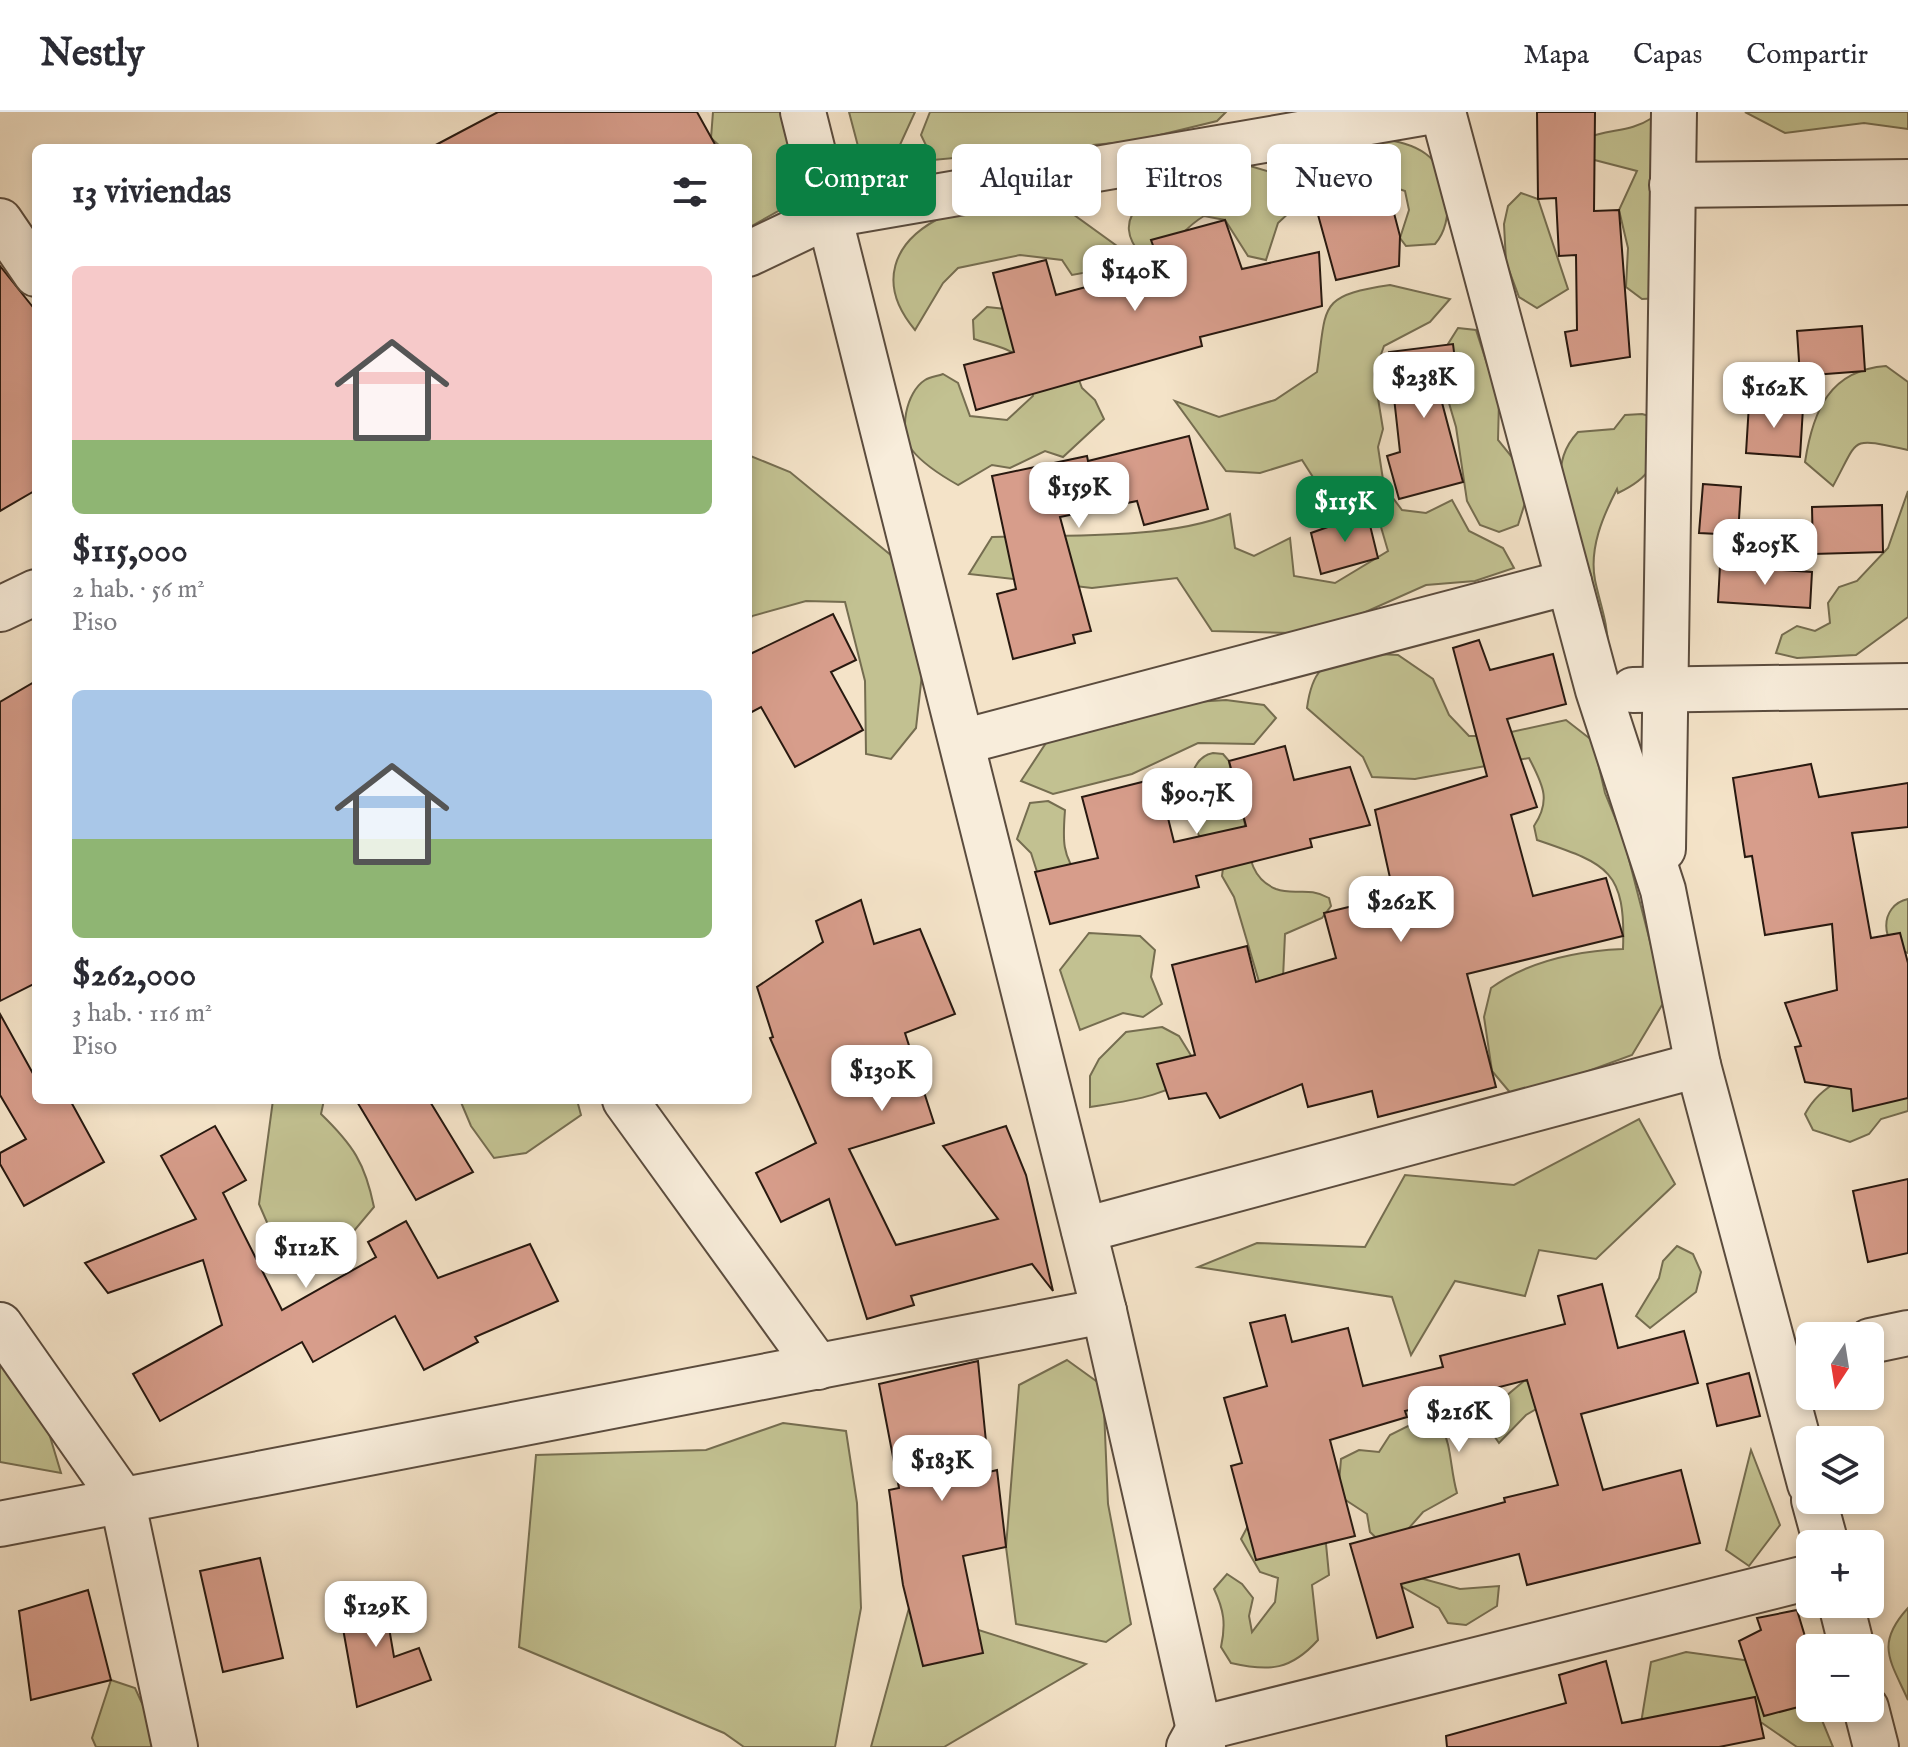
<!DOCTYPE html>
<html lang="es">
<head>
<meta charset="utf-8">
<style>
  :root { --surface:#fff; --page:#f2f2f3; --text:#2b2b33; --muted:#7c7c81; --line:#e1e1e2; --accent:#0b8043 }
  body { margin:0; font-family:"IM FELL English",serif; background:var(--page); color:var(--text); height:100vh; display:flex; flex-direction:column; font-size:30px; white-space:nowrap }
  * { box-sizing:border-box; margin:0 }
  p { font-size:26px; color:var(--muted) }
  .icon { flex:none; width:44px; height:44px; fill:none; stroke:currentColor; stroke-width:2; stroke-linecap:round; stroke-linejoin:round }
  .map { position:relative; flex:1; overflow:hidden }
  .drawer { position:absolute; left:32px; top:32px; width:720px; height:960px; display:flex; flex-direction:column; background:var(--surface); border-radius:12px; box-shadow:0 4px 12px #0003 }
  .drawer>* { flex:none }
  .guide { position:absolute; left:776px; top:32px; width:760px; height:72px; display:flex; gap:16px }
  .needle { width:52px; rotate:192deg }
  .tools { position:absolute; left:1796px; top:1210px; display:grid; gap:16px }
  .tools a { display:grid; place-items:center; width:88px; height:88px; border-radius:12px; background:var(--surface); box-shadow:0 4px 12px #0003; font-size:40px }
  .price { position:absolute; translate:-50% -68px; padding:0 18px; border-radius:16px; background:#fff; color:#222; font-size:26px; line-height:52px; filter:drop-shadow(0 2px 4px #0008) }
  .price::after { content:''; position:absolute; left:50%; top:48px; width:24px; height:18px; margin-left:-12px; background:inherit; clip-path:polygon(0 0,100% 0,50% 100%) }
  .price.selected { background:var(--accent); color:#fff }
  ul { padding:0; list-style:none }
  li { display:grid; align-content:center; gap:16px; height:424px; padding:0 40px }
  li span { display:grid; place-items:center; height:248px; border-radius:12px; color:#555 }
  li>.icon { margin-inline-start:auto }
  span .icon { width:144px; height:144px; fill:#fffc; stroke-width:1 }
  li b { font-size:34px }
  h2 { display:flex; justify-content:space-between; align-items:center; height:96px; padding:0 40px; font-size:34px }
  .chip { padding:0 28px; border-radius:12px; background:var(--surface); box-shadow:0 4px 12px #0003; font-size:28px; line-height:72px }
  .chip.selected { background:var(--accent); color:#fff }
  header { display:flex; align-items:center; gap:48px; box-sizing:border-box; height:112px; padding:0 40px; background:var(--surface); border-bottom:2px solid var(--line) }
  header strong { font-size:38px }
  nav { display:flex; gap:44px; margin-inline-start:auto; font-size:28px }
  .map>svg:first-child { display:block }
  .green { fill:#c2c191; stroke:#756d50; stroke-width:2 }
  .building { fill:#d79d8b; stroke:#281910; stroke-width:2 }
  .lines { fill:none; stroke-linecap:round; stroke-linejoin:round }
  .street-casing { stroke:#5b4c3e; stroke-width:48 }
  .street { stroke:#f8eddb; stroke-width:44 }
</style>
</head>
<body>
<header>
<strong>Nestly</strong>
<nav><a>Mapa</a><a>Capas</a><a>Compartir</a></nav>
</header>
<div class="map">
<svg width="1908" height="1635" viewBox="0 0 1908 1635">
  <rect width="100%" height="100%" fill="#f4e3c8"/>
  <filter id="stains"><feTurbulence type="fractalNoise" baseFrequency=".0025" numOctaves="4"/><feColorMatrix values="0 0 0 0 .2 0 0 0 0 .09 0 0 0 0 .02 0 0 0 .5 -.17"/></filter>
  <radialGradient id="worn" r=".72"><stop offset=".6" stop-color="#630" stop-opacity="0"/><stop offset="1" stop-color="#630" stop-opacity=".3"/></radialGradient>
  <!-- green -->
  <g class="green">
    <path d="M713,0H783L798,88L748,116V36H722L711,26Z"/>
    <path d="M849,0H915L899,35L863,53Z"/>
    <path d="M930,0H1226L1217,9L1135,29L933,48L921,23Z"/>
    <path d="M1745,0H1908V17L1864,11L1785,21Z"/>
    <path d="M1652,6L1670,15L1662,186L1642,187L1626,175L1628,136L1619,98L1637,59L1579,44L1584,27C1610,16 1629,21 1652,6Z"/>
    <path d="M1379,26C1395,29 1413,32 1426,42C1451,60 1455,110 1435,132L1406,134L1400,126L1409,98L1405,79L1367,66C1362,53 1367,42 1371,29Z"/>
    <path d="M1250,54L1287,65L1297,80L1292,98L1278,111L1266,148L1248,144L1225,108L1204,104C1178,119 1176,138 1144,147C1126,126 1122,109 1143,88C1148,82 1155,74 1162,70C1193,55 1210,90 1250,54Z"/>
    <path d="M1521,81L1538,87L1568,177L1537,196L1519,185L1506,150L1504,112L1508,94Z"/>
    <path d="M1017,89L1063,95L1117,134L1116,155L1072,163L1062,148L1020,143L958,156L943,171L915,218C877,173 891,129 944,104C964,94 995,94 1017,89Z"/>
    <path d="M1390,173L1450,187L1430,210L1384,234L1374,262L1383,317L1378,335L1384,374L1402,398L1426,401L1452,388L1469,419L1503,436L1514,456L1475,469L1426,473L1361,502L1292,521L1212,519L1177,466L1092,476L969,462L992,425C1061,423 1167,428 1230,402L1235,436L1254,444L1290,426L1294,464L1335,471L1388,439L1376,398L1355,367L1318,373L1302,348L1260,361L1226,359L1175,289L1219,305L1275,288L1317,260C1327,193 1317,184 1390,173Z"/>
    <path d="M987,195L1006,197L1076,260L1082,276L1095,288L1104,307L1063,345L1045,339L1010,356L992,353L958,373C942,364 923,352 912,338C898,320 906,280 925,268C930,265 938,264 943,262L958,271L970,304L1007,308L1033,284C1026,238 1015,240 974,227L973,208Z"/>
    <path d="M1458,216L1476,218L1499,289L1498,328L1524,360L1529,378L1518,413L1499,420L1480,413L1467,389L1456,315L1444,274L1442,253L1448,232Z"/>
    <path d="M1886,254L1908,270V338C1848,325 1860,325 1833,374L1805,350C1813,298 1830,258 1886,254Z"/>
    <path d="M1642,302L1660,307C1654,348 1658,362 1618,381L1617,377C1603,404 1589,436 1595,468C1600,492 1608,511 1608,536L1559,371C1561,350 1563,336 1578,320L1614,317L1625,303Z"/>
    <path d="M748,343L790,360L898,449L924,544L916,616L891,647L866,642L865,569L845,490L806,489L752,504L748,511Z"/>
    <path d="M1908,379V505L1856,543L1797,546L1776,541L1782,523L1797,514L1815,519L1830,511L1828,491L1839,475L1857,469L1888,436Z"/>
    <path d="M1359,541L1398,543L1433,567L1449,603L1469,624H1493L1566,608L1593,629L1605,681L1624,728L1665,888L1632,943L1564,968L1518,990L1492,959L1484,905L1491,876C1530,848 1577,839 1623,837C1626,757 1607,752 1537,728L1534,714C1552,687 1542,672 1529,646L1415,667L1372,665L1363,645L1307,596C1312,558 1323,550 1359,541Z"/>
    <path d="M1226,588L1264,593L1276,606L1254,632L1198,631L1132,662L1053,682L1021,669L1048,628L1124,611L1180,591Z"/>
    <path d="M1213,641L1223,642L1229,649C1232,667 1239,684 1243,703C1250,730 1244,764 1276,777C1295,784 1308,774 1329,786L1331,794L1322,806L1285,822L1283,866L1260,873L1234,785L1222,764L1223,756C1212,744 1202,734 1197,719C1188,697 1183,647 1213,641Z"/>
    <path d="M1048,689L1065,698C1063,726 1061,743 1080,766L1048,794L1031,741L1017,727L1030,691Z"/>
    <path d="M1908,787V841C1879,834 1879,793 1908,787Z"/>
    <path d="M1089,821L1140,824L1155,838L1151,865L1162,892L1143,905L1123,901L1080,918L1060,858Z"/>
    <path d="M1162,915L1179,924L1200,958C1171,984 1128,989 1090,995V964L1099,947L1126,920Z"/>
    <path d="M1908,948V999L1881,1007L1869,1022L1850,1030L1813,1018L1805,1002C1826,962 1868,960 1908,948Z"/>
    <path d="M273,988H324L321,1002C353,1033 365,1051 374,1095L322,1157L269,1115L259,1092Z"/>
    <path d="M460,988H577L581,1003L526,1041L494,1046L471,1014Z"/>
    <path d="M1639,1007L1675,1072L1596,1147L1539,1138L1525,1184L1455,1169L1411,1243L1392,1185L1198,1155L1257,1131L1365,1135L1405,1063L1514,1073Z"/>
    <path d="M1677,1134L1693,1142L1701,1160L1696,1180L1650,1216L1636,1204L1659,1166L1663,1149Z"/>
    <path d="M0,1243L48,1318L61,1361L0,1350Z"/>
    <path d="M1067,1248L1103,1274L1108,1392L1131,1512L1106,1530L1016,1512L1006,1435L1019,1273Z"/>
    <path d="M1524,1269H1532L1543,1293L1526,1303L1499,1331L1481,1305Z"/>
    <path d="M1424,1306L1441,1313C1452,1334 1450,1357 1457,1381L1423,1400L1409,1416L1416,1465L1460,1477L1499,1474L1497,1494L1466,1513L1448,1511L1439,1496L1392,1469L1385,1434L1370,1420L1367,1402L1338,1383L1341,1347L1359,1338L1379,1340L1390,1323Z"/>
    <path d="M783,1311L846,1319L857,1391L861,1496L835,1635H744L724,1621L519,1535L536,1343L706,1338Z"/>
    <path d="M1751,1338L1780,1413L1749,1454L1726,1438Z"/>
    <path d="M1250,1410L1309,1423L1326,1432L1329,1463L1312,1473L1318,1528C1291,1558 1270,1560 1231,1551L1221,1535C1226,1512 1224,1498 1214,1477L1227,1462L1242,1472L1253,1486L1249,1504L1252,1520L1275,1490L1278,1466L1260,1460L1241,1427Z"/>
    <path d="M909,1496L1086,1552L944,1635H871Z"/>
    <path d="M1908,1496V1588C1890,1548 1875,1532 1908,1496Z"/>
    <path d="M1686,1540L1758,1550L1810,1582V1596H1817L1833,1635H1797L1762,1611H1641L1651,1550Z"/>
    <path d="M111,1568L135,1576L162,1635H96L92,1626Z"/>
  </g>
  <!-- building -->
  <g class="building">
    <path d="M498,0H697L717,36H430Z"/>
    <path d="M1537,0H1595L1594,99L1619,98L1630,245L1571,254L1565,220L1577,218L1576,143L1559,144L1556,86L1538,87Z"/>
    <path d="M1384,63L1400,124L1399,154L1336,168L1312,81Z"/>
    <path d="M1225,108L1242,157L1319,140L1322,194L1200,225L1202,234L976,298L964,253L1014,240L993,161L1046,148L1056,183L1161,155L1151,128Z"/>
    <path d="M0,154L36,199V378L0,399Z"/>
    <path d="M1862,214L1865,259L1800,264L1797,219Z"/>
    <path d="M1453,232L1459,281L1440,283L1463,370L1399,387L1387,344L1400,340L1389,240Z"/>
    <path d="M1749,292L1803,296L1800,345L1746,341Z"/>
    <path d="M1189,324L1208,397L1144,413L1137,389L1060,405L1091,519L1073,523L1075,531L1013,547L997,482L1016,477L992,364L1087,344L1088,349Z"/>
    <path d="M1703,372L1741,375L1738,423L1699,421Z"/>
    <path d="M1882,393L1883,440L1813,442L1812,395Z"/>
    <path d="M1367,401L1378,446L1321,462L1311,421Z"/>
    <path d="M1720,454L1812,460L1810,496L1718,490Z"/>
    <path d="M833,502L856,548L831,560L863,618L795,655L761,595L748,602V543Z"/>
    <path d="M1479,528L1490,558L1553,542L1566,592L1507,607L1537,695L1511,703L1533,784L1606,766L1623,824L1467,862L1496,975L1378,1005L1372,979L1308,995L1302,972L1220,1006L1206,981L1169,987L1157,952L1195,943L1172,853L1247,834L1256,870L1336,846L1324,801L1394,784L1375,698L1487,664L1453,536Z"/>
    <path d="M36,569V871L0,889V590Z"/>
    <path d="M1285,634L1294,668L1350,655L1370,713L1310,727L1312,735L1196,764L1199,775L1050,812L1035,760L1098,746L1082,685L1158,666L1174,730L1246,714L1229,649Z"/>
    <path d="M1811,652L1819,685L1908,671V715L1852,721L1871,826L1900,821L1908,851V986L1853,999L1851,977L1805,970L1795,935L1801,934L1785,891L1837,878L1832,812L1765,823L1752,744L1745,745L1733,666Z"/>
    <path d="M861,788L874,832L920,817L955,902L905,921L934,1011L849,1037L896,1133L998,1107L943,1034L1006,1014L1026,1063L1053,1179L1032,1152L911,1184L914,1193L867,1207L829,1087L781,1110L756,1061L816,1031L770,926L773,925L757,875L823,830L816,809Z"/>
    <path d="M0,902L36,967V988H70L104,1050L24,1094L0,1052V1041L26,1027L0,983Z"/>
    <path d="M356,988H429L473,1060L416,1088Z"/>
    <path d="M215,1014L246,1068L223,1081L282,1198L376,1145L368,1130L406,1109L438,1166L530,1132L558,1189L475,1225L478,1230L424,1258L395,1204L313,1250L302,1230L160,1309L133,1262L222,1213L203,1148L108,1181L85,1151L196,1107L161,1044Z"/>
    <path d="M1908,1067V1141L1868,1150L1853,1079Z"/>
    <path d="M1602,1172L1618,1236L1684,1219L1698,1271L1581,1302L1603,1378L1681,1358L1700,1431L1527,1473L1519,1442L1401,1472L1413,1515L1377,1526L1350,1432L1505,1390L1504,1386L1558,1373L1527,1268L1405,1299L1407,1305L1330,1328L1355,1424L1256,1448L1231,1354L1242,1351L1224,1286L1267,1274L1250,1211L1285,1203L1292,1230L1348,1216L1363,1274L1443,1255L1440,1244L1565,1212L1558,1184Z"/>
    <path d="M978,1249L989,1360L997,1358L1006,1435L963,1444L983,1541L923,1554L903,1473L889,1378L899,1376L879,1272Z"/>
    <path d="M1749,1261L1760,1304L1717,1314L1707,1272Z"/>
    <path d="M260,1446L283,1546L223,1560L200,1459Z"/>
    <path d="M382,1475L394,1545L419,1536L431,1568L357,1595L337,1483Z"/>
    <path d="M88,1478L111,1568L31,1588L19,1499Z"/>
    <path d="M1797,1498L1810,1541V1592L1764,1604L1739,1529L1761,1518L1757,1506Z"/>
    <path d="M1606,1549L1622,1611L1755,1585L1764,1626L1719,1635H1447L1446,1624L1566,1591L1559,1563Z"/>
  </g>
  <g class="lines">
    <defs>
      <g id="street">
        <path d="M803,0L1104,1199L1203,1635"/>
        <path d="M1443,0L1598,578L1663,778L1698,953L1810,1372"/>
        <path d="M1672,73L1908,70"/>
        <path d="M0,109L36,162"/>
        <path d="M748,142L830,103L1427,0"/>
        <path d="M0,497L36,480"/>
        <path d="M1633,578L1908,574"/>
        <path d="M962,630L1569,470"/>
        <path d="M1663,737L1674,0"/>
        <path d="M625,988L818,1255"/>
        <path d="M1084,1118L1698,953"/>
        <path d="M0,1213L122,1387L175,1635"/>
        <path d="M1870,1229L1908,1221"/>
        <path d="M1814,1388L1826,1432"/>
        <path d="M0,1412L1104,1199"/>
        <path d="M1841,1492L1852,1536"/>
        <path d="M1866,1596L1876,1635"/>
        <path d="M1189,1635L1199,1617L1810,1465"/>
      </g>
    </defs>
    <!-- street casing -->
    <use href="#street" class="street-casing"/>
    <!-- street -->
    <use href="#street" class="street"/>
  </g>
  <rect width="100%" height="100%" filter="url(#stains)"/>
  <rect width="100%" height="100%" fill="url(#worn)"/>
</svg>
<div class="tools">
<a><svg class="needle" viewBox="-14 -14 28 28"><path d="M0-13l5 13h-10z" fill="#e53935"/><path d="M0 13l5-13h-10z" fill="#7c7c81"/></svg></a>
<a><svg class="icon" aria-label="layers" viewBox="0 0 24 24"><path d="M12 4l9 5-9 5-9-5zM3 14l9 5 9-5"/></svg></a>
<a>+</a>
<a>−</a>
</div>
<b class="price" style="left:1135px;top:201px">$140K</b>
<b class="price" style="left:1424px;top:308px">$238K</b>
<b class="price" style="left:1774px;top:318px">$162K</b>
<b class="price" style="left:1079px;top:418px">$159K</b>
<b class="price selected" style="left:1345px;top:432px">$115K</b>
<b class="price" style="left:1765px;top:475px">$205K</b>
<b class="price" style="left:1197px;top:724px">$90.7K</b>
<b class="price" style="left:1401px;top:832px">$262K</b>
<b class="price" style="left:882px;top:1001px">$130K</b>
<b class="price" style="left:306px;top:1178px">$112K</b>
<b class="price" style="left:1459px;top:1342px">$216K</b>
<b class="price" style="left:942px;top:1391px">$183K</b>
<b class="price" style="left:376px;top:1537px">$129K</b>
<div class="guide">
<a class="chip selected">Comprar</a>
<a class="chip">Alquilar</a>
<a class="chip">Filtros</a>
<a class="chip">Nuevo</a>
</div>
<section class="drawer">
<h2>13 viviendas<svg class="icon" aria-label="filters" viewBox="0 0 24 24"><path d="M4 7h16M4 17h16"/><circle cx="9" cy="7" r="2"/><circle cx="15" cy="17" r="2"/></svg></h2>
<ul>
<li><span style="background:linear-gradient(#f6c9c9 70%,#8fb573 0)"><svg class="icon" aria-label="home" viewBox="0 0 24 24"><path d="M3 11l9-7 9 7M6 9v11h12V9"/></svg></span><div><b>$115,000</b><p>2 hab. · 56 m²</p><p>Piso</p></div></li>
<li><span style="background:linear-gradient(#a9c7e8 60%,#8fb573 0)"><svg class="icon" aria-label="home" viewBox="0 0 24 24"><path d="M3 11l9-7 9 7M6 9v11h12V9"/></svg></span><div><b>$262,000</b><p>3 hab. · 116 m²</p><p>Piso</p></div></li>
</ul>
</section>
</div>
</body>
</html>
